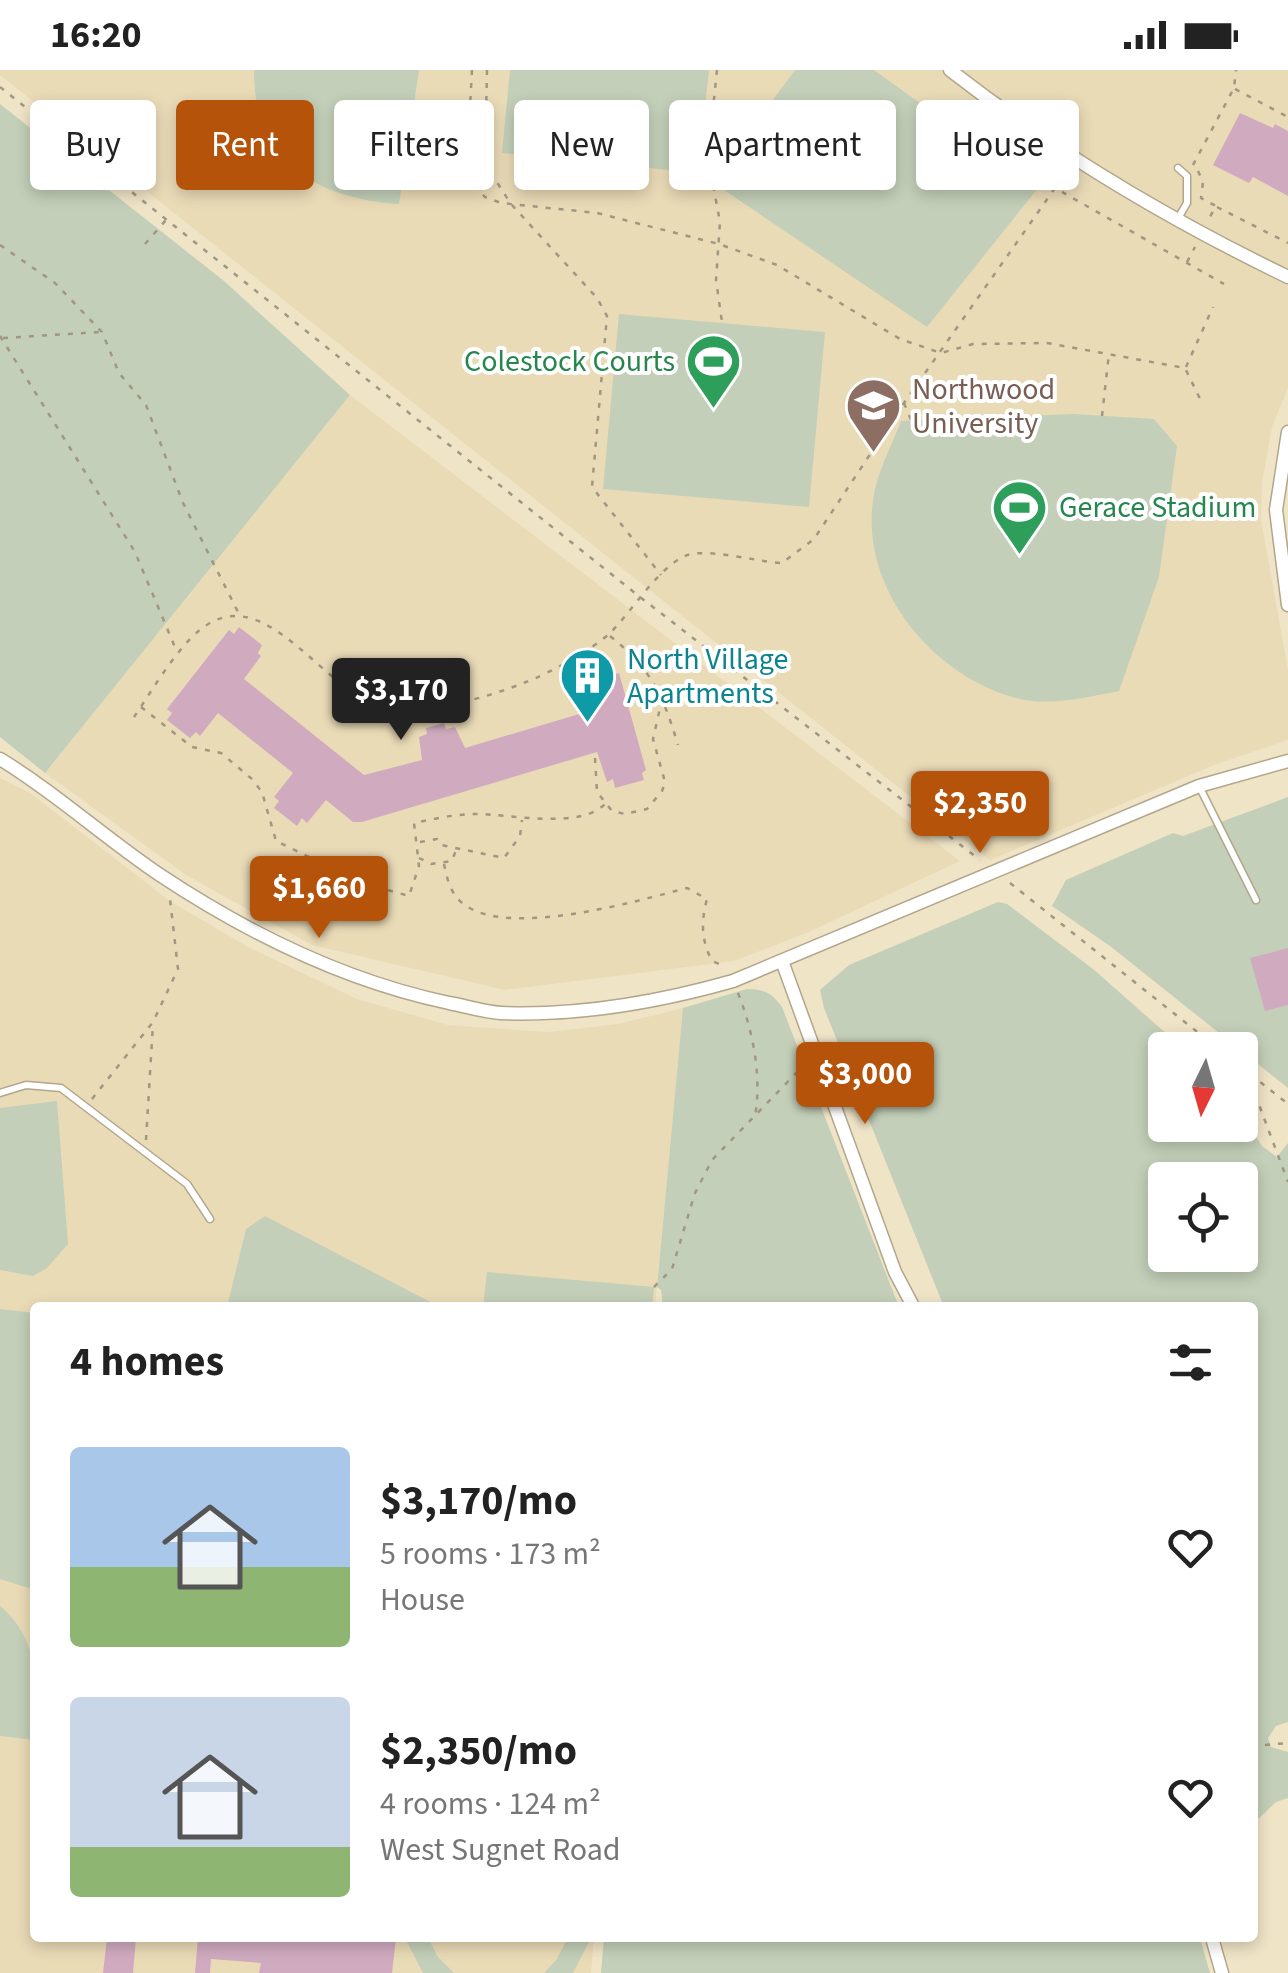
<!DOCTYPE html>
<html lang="en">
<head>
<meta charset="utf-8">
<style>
  :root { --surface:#fff; --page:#f6f6f6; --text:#222; --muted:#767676; --accent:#b45309 }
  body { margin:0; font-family:"Source Sans 3",sans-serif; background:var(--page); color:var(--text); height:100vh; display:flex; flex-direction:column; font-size:38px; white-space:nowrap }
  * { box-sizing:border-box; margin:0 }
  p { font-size:32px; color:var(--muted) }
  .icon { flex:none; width:55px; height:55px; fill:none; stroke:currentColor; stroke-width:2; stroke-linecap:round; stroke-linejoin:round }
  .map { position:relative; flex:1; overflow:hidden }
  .details { position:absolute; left:30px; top:1232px; width:1228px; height:640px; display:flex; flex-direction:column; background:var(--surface); border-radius:10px; box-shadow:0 5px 15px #0003 }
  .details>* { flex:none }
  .guide { position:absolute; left:30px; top:30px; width:1230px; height:90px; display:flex; gap:20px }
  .needle { width:65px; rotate:185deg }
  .tools { position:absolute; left:1148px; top:962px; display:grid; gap:20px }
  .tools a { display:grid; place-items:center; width:110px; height:110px; border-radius:10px; background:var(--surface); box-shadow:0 5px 15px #0003; font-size:50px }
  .price { position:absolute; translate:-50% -85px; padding:0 22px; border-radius:10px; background:var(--accent); color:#fff; font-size:32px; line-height:65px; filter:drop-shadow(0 2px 5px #0008) }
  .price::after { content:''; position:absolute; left:50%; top:60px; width:30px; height:22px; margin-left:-15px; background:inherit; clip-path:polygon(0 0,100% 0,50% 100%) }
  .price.on { background:#222; color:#fff }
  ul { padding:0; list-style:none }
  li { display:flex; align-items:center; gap:30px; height:250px; padding:0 40px }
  li span { display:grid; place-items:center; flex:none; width:280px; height:200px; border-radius:10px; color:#555 }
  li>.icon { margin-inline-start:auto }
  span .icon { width:120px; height:120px; fill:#fffc; stroke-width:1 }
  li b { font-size:42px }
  h2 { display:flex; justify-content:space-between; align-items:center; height:120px; padding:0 40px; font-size:42px }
  .chip { padding:0 35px; border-radius:10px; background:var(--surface); box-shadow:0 5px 15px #0003; font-size:35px; line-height:90px }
  .chip.on { background:var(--accent); color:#fff }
  .status { display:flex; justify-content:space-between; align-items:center; height:70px; padding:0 50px; background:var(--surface); direction:ltr }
  .status svg { height:28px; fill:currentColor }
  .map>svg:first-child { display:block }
  .built { fill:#eadbb7 }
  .green { fill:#c3cfb8; fill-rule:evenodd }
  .building { fill:#d0abc0 }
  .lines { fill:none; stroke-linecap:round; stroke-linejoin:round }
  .service-casing { stroke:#b2a68b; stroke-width:9 }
  .minor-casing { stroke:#b2a68b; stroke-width:15 }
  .path { stroke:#a09781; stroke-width:2.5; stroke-dasharray:5 8; stroke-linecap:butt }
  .service { stroke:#fff; stroke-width:6 }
  .minor { stroke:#fff; stroke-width:12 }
  .labels { text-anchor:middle; stroke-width:8; stroke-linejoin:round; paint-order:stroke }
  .leisure-label { font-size:30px; fill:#27864d; stroke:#fff; text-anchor:end }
  .education-label { font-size:30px; fill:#785e54; stroke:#fff; text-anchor:start }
  .culture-label { font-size:30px; fill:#0d838f; stroke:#fff; text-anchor:start }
</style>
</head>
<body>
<div class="status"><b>16:20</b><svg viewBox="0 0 49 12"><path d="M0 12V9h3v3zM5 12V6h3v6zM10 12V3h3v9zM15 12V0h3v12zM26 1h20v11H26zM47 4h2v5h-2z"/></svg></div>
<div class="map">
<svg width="1288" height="1903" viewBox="0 0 1288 1903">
  <rect width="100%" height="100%" fill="#f0e4c7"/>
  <!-- built -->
  <g class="built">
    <path d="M0,0H1288V318L1272,357L1262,413L1261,449L1288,600V670L1214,695L990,790L0,5Z"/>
    <path d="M350,325L960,791L809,862L734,891L505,920L312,875L186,805L45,703Z"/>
    <path d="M0,708L30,723L170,831L248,877L357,929L448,955L548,962L618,954L683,938L655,1237L35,1238V1868H594L591,1903H0Z"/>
  </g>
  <!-- green -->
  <g class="green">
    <path d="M254,0H419L399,134C317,129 253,91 254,0Z"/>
    <path d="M510,0H709L698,103L502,83Z"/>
    <path d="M795,0H874L1038,118L927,257L712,112Z"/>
    <path d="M0,34L224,211L350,325L45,703L0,667Z"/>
    <path d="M619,244L825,262L809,437L603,419Z"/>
    <path d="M1074,344L1154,349L1177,376L1159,507L1119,621C1088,627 1052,636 1020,629C930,607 852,510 876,415C882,393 893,372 901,351Z"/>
    <path d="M1288,727V1018L1110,876L1052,836L1066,810L1173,763L1183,766Z"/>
    <path d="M998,832L1007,834L1093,899L1185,980H1165V1055H1240V1044L1262,1076L1277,1087L1288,1073V1652L1276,1656L1268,1668L1271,1677L1288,1682V1728L1276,1732L1253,1754L1252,1238L944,1237L824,938L820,920L849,895ZM1165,1110H1240V1185H1165Z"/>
    <path d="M747,919C764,919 772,923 782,937L899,1237H663L661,1220L657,1217L683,938Z"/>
    <path d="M57,1031L68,1174L47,1198L33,1206L0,1200V1038Z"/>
    <path d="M265,1146L440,1237H227L246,1159Z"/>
    <path d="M487,1202L654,1217L652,1237H483Z"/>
    <path d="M0,1239L35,1243V1520L0,1509Z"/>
    <path d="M0,1536C43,1572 35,1619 35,1670L0,1666Z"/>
    <path d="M405,1868H428L438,1887L454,1903H423Z"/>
    <path d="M568,1868H591L573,1903H544L556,1890Z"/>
    <path d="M604,1868H1200L1210,1903H601Z"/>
  </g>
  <!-- building -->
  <g class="building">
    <path d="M1240,43L1273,58L1275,54L1288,61V126L1253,107L1249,113L1213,95Z"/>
    <path d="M239,557L262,575L258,583L261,586L244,609L364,705L422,690L419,667L427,664L426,658L444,653L446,659L455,657L465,678L586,642L578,615L585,613L582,605L610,597L612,605L619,603L646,700L642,703L644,710L615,718L613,709L607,712L597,682L362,752H353L326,730L307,753L302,748L297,756L274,738L279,731L274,727L293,703L218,643L200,666L196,662L190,668L167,650L172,643L167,639L229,560L234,564Z"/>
    <path d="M1288,878V935L1265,941L1250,888Z"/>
    <path d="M107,1868H136L133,1903H103Z"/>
    <path d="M198,1868H396L392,1903H259L261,1893L211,1889L210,1903H195Z"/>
  </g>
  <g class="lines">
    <defs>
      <g id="service">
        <path d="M1177,150L1187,133V106L1178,98"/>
        <path d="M1199,716L1256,830"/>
        <path d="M0,1023L26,1015L61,1018L187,1114L210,1149"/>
      </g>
      <g id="minor">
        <path d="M950,0C1055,82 1168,149 1288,207"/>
        <path d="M1288,362L1276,440L1288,535"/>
        <path d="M0,689C56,723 105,768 160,805C249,864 344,911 449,933C466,936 484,942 501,943C579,946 659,932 733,911L1199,716L1288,691"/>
        <path d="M782,891L895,1202L914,1238"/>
        <path d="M1212,1868L1222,1903"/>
      </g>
    </defs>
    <!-- service casing -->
    <use href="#service" class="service-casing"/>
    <!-- minor casing -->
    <use href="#minor" class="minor-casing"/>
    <!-- path -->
    <g class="path">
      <path d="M472,0L467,92L471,112L485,127L501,133L597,143L719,174L777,195L900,269L941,283L973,274L1047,273L1185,298L1202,333"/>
      <path d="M487,0L485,94L511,134L597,228L607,246L592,417L661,505"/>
      <path d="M717,0L708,88L720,152L716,210L722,252"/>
      <path d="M0,17L640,527L980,790"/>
      <path d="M1235,19L1288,47"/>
      <path d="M414,33L468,40"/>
      <path d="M1193,95L1234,18L1236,0"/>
      <path d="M1198,101L1203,112L1201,128L1216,136L1207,152"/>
      <path d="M1217,137L1288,173"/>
      <path d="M145,174L166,150"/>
      <path d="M0,175L55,213L102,262L119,303L146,335L183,433L238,542"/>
      <path d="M1187,192L1195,177"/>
      <path d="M0,266L135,482L177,582"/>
      <path d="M3,268L100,262"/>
      <path d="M1186,297L1213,237"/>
      <path d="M904,333L911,350"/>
      <path d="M1102,346L1109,283"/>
      <path d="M610,566C652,600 663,625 678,675"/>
      <path d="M141,637L192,677L221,683L252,709L262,722L276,771L363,813L409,826L419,796L414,753C434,749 455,744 476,744C508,744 580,760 605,734"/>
      <path d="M134,647C152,621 182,568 210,553C270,519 324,620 378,634C423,646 484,629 526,612C548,604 595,578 611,562C632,541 658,498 685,486C706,477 757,492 782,493L814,469L904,333L1055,118L1224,214"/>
      <path d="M595,688L597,722L612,741L625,744L647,739L662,721L665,712L653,669L663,625"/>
      <path d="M420,772L437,769L441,775L504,788L520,766L522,750"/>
      <path d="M419,788L431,794L452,791L456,780"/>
      <path d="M444,794C447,809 451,826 465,835C510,868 637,831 687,818L707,829C701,851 701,870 712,891L724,896"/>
      <path d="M1010,813L1220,980"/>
      <path d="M738,923C753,961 762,1006 755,1047"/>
      <path d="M1240,996L1288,1034"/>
      <path d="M1246,1000L1288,1112"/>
      <path d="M92,1029L153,952L178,899L170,829"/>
      <path d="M146,1070L153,954"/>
      <path d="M654,1217L672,1199L695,1123L712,1090L804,995"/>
      <path d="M1252,1676L1288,1673"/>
    </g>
    <!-- service -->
    <use href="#service" class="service"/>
    <!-- minor -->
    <use href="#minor" class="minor"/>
  </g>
  <!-- icons -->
  <defs>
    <symbol id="stadium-pin" viewBox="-11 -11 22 30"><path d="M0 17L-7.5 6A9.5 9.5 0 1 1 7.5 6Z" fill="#2e9e5b" stroke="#fff"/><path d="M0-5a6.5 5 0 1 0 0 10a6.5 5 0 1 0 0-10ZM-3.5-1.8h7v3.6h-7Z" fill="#fff"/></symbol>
    <symbol id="university-pin" viewBox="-11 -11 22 30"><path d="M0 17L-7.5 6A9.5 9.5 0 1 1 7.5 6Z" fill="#8d6e63" stroke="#fff"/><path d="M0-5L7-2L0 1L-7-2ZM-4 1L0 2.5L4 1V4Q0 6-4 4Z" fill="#fff"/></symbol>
    <symbol id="building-pin" viewBox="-11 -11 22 30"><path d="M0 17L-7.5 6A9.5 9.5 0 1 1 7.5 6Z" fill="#0f9aa8" stroke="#fff"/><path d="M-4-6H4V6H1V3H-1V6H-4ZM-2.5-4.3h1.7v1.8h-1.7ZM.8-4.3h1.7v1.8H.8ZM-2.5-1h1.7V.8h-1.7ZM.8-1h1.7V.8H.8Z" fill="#fff"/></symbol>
  </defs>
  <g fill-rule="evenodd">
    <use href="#stadium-pin" x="682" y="260" width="63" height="86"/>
    <use href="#university-pin" x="842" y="304" width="63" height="86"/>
    <use href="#stadium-pin" x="988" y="406" width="63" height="86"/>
    <use href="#building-pin" x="556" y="574" width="63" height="86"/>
  </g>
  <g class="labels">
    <!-- leisure labels -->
    <g class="leisure-label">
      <text x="675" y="301">Colestock Courts</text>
      <text x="1059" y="447" text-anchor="start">Gerace Stadium</text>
    </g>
    <!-- education labels -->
    <g class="education-label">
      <text x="912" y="329">Northwood<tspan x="912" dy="34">University</tspan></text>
    </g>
    <!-- culture labels -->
    <g class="culture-label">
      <text x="627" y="599">North Village<tspan x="627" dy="34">Apartments</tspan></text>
    </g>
  </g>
</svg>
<div class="tools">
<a><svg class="needle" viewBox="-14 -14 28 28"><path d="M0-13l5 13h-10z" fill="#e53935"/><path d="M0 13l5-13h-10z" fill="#767676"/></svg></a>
<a><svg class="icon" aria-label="locate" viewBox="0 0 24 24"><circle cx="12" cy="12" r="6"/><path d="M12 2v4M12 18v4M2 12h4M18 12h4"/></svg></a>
</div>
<b class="price on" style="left:401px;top:673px">$3,170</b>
<b class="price" style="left:980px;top:786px">$2,350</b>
<b class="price" style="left:319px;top:871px">$1,660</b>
<b class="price" style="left:865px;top:1057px">$3,000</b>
<div class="guide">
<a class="chip">Buy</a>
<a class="chip on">Rent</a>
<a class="chip">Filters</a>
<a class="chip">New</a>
<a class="chip">Apartment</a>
<a class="chip">House</a>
</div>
<section class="details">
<h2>4 homes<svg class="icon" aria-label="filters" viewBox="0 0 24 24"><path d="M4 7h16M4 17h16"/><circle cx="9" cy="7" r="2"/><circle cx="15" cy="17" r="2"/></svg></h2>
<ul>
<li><span style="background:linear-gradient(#a9c7e8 60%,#8fb573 0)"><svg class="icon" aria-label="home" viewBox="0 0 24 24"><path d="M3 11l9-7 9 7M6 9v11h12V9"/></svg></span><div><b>$3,170/mo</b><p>5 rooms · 173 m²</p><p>House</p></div><svg class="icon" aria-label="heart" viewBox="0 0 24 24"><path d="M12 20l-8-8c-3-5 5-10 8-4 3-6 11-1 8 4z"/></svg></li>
<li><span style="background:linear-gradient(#c9d6e8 75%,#8fb573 0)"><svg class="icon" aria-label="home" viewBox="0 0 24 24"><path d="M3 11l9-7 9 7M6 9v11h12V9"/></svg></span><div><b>$2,350/mo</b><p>4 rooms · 124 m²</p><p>West Sugnet Road</p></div><svg class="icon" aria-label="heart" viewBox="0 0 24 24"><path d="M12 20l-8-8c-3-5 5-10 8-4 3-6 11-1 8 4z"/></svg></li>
</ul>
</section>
</div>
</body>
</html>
